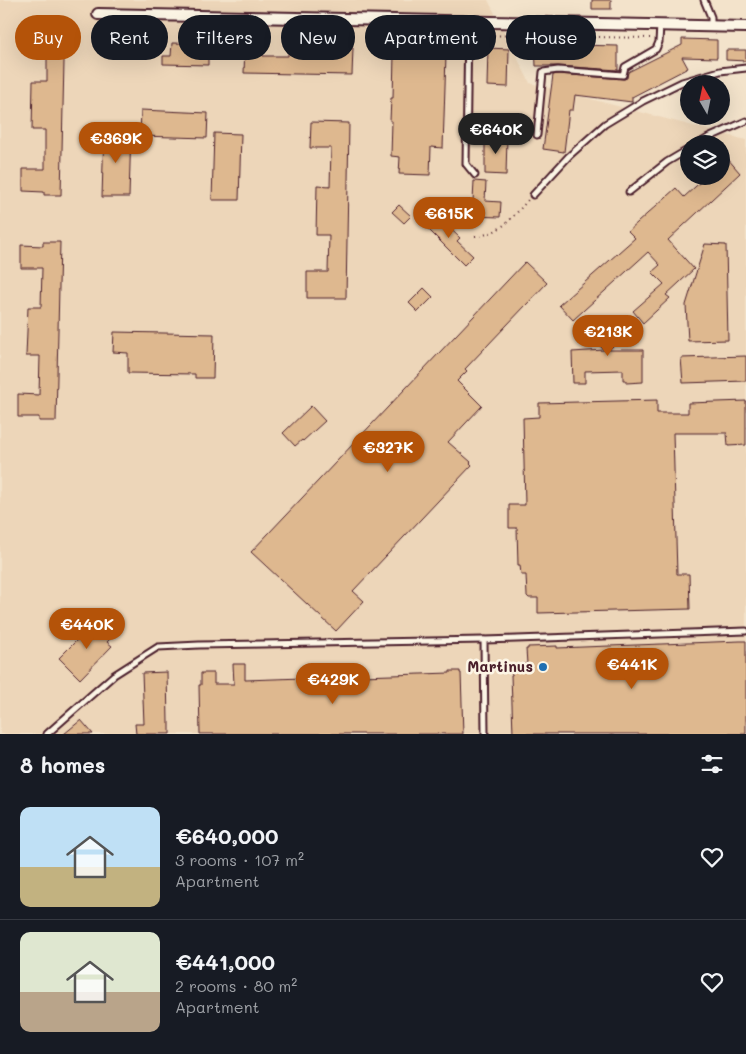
<!DOCTYPE html>
<html lang="en">
<head>
<meta charset="utf-8">
<style>
  :root { --surface:#171b24; --page:#242831; --text:#f1f3f6; --muted:#9ea1a6; --line:#363941; --accent:#b45309 }
  body { margin:0; font-family:Mali,sans-serif; background:var(--page); color:var(--text); height:100vh; display:flex; flex-direction:column; font-size:19px; white-space:nowrap }
  * { box-sizing:border-box; margin:0 }
  p { font-size:16px; color:var(--muted) }
  .icon { flex:none; width:28px; height:28px; fill:none; stroke:currentColor; stroke-width:2; stroke-linecap:round; stroke-linejoin:round }
  .map { position:relative; height:734px; overflow:hidden }
  .details { display:flex; flex-direction:column; background:var(--surface); flex:1 }
  .details>* { flex:none }
  .banner { position:absolute; left:15px; top:15px; width:716px; height:45px; display:flex; gap:10px }
  .needle { width:32px; rotate:351deg }
  .buttons { position:absolute; left:680px; top:75px; display:grid; gap:10px }
  .buttons a { display:grid; place-items:center; width:50px; height:50px; border-radius:50%; background:var(--surface); box-shadow:0 5px 20px #0002; font-size:25px }
  .price { position:absolute; translate:-50% -42px; padding:0 11px; border-radius:18px; background:var(--accent); color:#fff; font-size:16px; line-height:32px; filter:drop-shadow(0 1px 2px #0008) }
  .price::after { content:''; position:absolute; left:50%; top:30px; width:15px; height:11px; margin-left:-8px; background:inherit; clip-path:polygon(0 0,100% 0,50% 100%) }
  .price.current { background:#222; color:#fff }
  ul { padding:0; list-style:none }
  li { display:flex; align-items:center; gap:15px; height:125px; padding:0 20px }
  li+li { border-top:1px solid var(--line) }
  li span { display:grid; place-items:center; flex:none; width:140px; height:100px; border-radius:10px; color:#555 }
  li>.icon { margin-inline-start:auto }
  span .icon { width:60px; height:60px; fill:#fffc; stroke-width:1 }
  li b { font-size:21px }
  h2 { display:flex; justify-content:space-between; align-items:center; height:60px; padding:0 20px; font-size:21px }
  .pill { padding:0 18px; border-radius:22px; background:var(--surface); box-shadow:0 5px 20px #0002; font-size:18px; line-height:45px }
  .pill.current { background:var(--accent); color:#fff }
  .map>svg:first-child { display:block }
  .built { fill:#edd6b9; fill-rule:evenodd }
  .building { fill:#deb88f; stroke:#4a1f2b }
  .lines { fill:none; stroke-linecap:round; stroke-linejoin:round }
  .lane-casing { stroke:#4a1f2b; stroke-width:9 }
  .street-casing { stroke:#4a1f2b; stroke-width:14 }
  .path { stroke:#4a1f2b; stroke-width:2; stroke-dasharray:1 4; stroke-linecap:butt }
  .lane { stroke:#fcf5e5; stroke-width:5 }
  .street { stroke:#fcf5e5; stroke-width:10 }
  .poi-dot { fill:#1f6fb2; stroke:#fcf5e5; stroke-width:2 }
  .labels { text-anchor:middle; stroke-width:5; stroke-linejoin:round; paint-order:stroke }
  .poi-label { font-size:15px; font-weight:bold; fill:#4a1f2b; stroke:#fcf5e5; text-anchor:end }
</style>
</head>
<body>
<div class="map">
<svg width="746" height="734" viewBox="0 0 746 734">
  <rect width="100%" height="100%" fill="#f3e3cb"/>
  <filter id="ink" filterUnits="userSpaceOnUse"><feTurbulence type="fractalNoise" baseFrequency=".02" numOctaves="2"/><feDisplacementMap in="SourceGraphic" scale="10" xChannelSelector="R" yChannelSelector="G"/><feConvolveMatrix kernelMatrix="1 2 1 2 8 2 1 2 1" color-interpolation-filters="sRGB"/></filter>
  <g filter="url(#ink)">
    <!-- built -->
    <path class="built" d="M0,0H488L530,83L746,140V734H0ZM689,144H721V176H689Z"/>
    <!-- building -->
    <g class="building">
      <rect x="592" y="0" width="19" height="9"/>
      <path d="M48,16L65,17L61,195H44V192L23,191V169H45V130H32L33,81H47V42H26L27,19L48,20Z"/>
      <path d="M682,39L717,40V58L682,57L688,68L632,97V102L575,95L573,110H569L564,152L543,149L553,75L558,74L624,79L627,78L628,72L682,45Z"/>
      <path d="M172,43L211,44V54L208,53V65L163,64V56H171Z"/>
      <path d="M535,44L618,46V70L558,66H536Z"/>
      <path d="M245,45L263,46V56H288V47H308L307,57L334,58V48H353L352,75L244,73Z"/>
      <path d="M488,48L509,49L508,87L487,86Z"/>
      <path d="M726,50H746V61L726,60Z"/>
      <path d="M394,54L446,55L443,148L431,147L430,175L399,174L400,157L391,156L392,121H390L391,98H393Z"/>
      <path d="M141,110L208,113L207,138L140,136Z"/>
      <path d="M311,122L349,123L346,298H307V272H328L329,235H316L317,185L330,186L331,148H310Z"/>
      <path d="M104,130L131,131L129,197H102Z"/>
      <path d="M214,133L241,134L239,200H212Z"/>
      <path d="M485,136L507,137L506,175L485,174Z"/>
      <path d="M727,158L740,173L668,240L694,269L666,295L670,298L643,323L633,311L664,284L652,272L660,265L648,252L573,320L559,305L635,238L628,231L676,188L684,197L707,176H721V163Z"/>
      <path d="M474,181L486,182L485,201L501,202L500,217L470,216V201H473Z"/>
      <path d="M399,205L411,216L404,223L392,212Z"/>
      <path d="M436,215L460,238L457,241L473,256L464,265L425,226Z"/>
      <path d="M43,242H60L56,421H39V417H18V394L39,395L40,356H26L28,307H41L42,268H21V245L43,246Z"/>
      <path d="M705,244L726,245L728,340L688,341L686,305Z"/>
      <path d="M525,262L547,283L465,369L467,371L457,381L482,406L448,442L471,462L470,463L472,465L353,591L364,601L336,631L251,552Z"/>
      <path d="M424,288L433,297L418,312L409,303Z"/>
      <path d="M602,319L621,338L609,350H643V382L626,383V380H623V370L585,371V383H573L572,352L604,350L588,334Z"/>
      <path d="M114,332L214,334L213,378H195V374L128,373V353L113,352Z"/>
      <path d="M746,356V381L683,383L681,358Z"/>
      <path d="M657,400V413H688V403L746,401V445L728,446L727,433H673L677,574H689L690,609L538,613V598H529L527,596L526,575H521L520,565H518L517,528H509V505H525L523,418L539,417V403Z"/>
      <path d="M311,406L325,421L303,441L302,440L295,446L283,433Z"/>
      <path d="M95,622L111,636L109,637L111,638L107,642L112,646L80,679L59,658Z"/>
      <path d="M740,641H746V734H513L511,675H512V665L527,664L526,649H528V647L557,646V648Z"/>
      <path d="M233,664H245V680L450,673V671H460V673H461L463,734H200L199,685H201V673H214V684H234Z"/>
      <path d="M167,672L168,723H170V734H136L135,724H144L142,673Z"/>
      <path d="M81,720L93,734H64Z"/>
    </g>
    <g class="lines">
      <defs>
        <g id="lane">
          <path d="M704,0L711,17V27"/>
          <path d="M468,22L466,164L475,175"/>
          <path d="M537,135L543,72L558,70L623,75L625,67L656,49L659,42L660,26"/>
          <path d="M698,144L708,138L746,121"/>
          <path d="M629,192L667,162L689,149"/>
          <path d="M533,195L569,156L605,124L643,101L682,82L720,71L746,68"/>
          <path d="M47,734L114,675L158,647L199,645L484,640"/>
          <path d="M485,734L484,640L746,631"/>
        </g>
        <path id="street" d="M98,14L746,27"/>
      </defs>
      <!-- lane casing -->
      <use href="#lane" class="lane-casing"/>
      <!-- street casing -->
      <use href="#street" class="street-casing"/>
      <!-- path -->
      <g class="path">
        <path d="M474,35L652,38"/>
        <path d="M475,236C501,234 511,219 528,200"/>
      </g>
      <!-- lane -->
      <use href="#lane" class="lane"/>
      <!-- street -->
      <use href="#street" class="street"/>
    </g>
  </g>
  <!-- markers -->
  <circle class="poi-dot" cx="543" cy="667" r="5"/>
  <g class="labels">
    <!-- poi labels -->
    <g class="poi-label">
      <text x="533" y="672">Martinus</text>
    </g>
  </g>
</svg>
<div class="buttons">
<a><svg class="needle" viewBox="-14 -14 28 28"><path d="M0-13l5 13h-10z" fill="#e53935"/><path d="M0 13l5-13h-10z" fill="#9ea1a6"/></svg></a>
<a><svg class="icon" aria-label="layers" viewBox="0 0 24 24"><path d="M12 4l9 5-9 5-9-5zM3 14l9 5 9-5"/></svg></a>
</div>
<b class="price current" style="left:496px;top:155px">€640K</b>
<b class="price" style="left:116px;top:164px">€369K</b>
<b class="price" style="left:449px;top:239px">€615K</b>
<b class="price" style="left:608px;top:357px">€213K</b>
<b class="price" style="left:388px;top:473px">€327K</b>
<b class="price" style="left:87px;top:650px">€440K</b>
<b class="price" style="left:632px;top:690px">€441K</b>
<b class="price" style="left:333px;top:705px">€429K</b>
<div class="banner">
<a class="pill current">Buy</a>
<a class="pill">Rent</a>
<a class="pill">Filters</a>
<a class="pill">New</a>
<a class="pill">Apartment</a>
<a class="pill">House</a>
</div>
</div>
<section class="details">
<h2>8 homes<svg class="icon" aria-label="filters" viewBox="0 0 24 24"><path d="M4 7h16M4 17h16"/><circle cx="9" cy="7" r="2"/><circle cx="15" cy="17" r="2"/></svg></h2>
<ul>
<li><span style="background:linear-gradient(#bfe0f5 60%,#c2b280 0)"><svg class="icon" aria-label="home" viewBox="0 0 24 24"><path d="M3 11l9-7 9 7M6 9v11h12V9"/></svg></span><div><b>€640,000</b><p>3 rooms · 107 m²</p><p>Apartment</p></div><svg class="icon" aria-label="heart" viewBox="0 0 24 24"><path d="M12 20l-8-8c-3-5 5-10 8-4 3-6 11-1 8 4z"/></svg></li>
<li><span style="background:linear-gradient(#dfe7d0 60%,#b9a48a 0)"><svg class="icon" aria-label="home" viewBox="0 0 24 24"><path d="M3 11l9-7 9 7M6 9v11h12V9"/></svg></span><div><b>€441,000</b><p>2 rooms · 80 m²</p><p>Apartment</p></div><svg class="icon" aria-label="heart" viewBox="0 0 24 24"><path d="M12 20l-8-8c-3-5 5-10 8-4 3-6 11-1 8 4z"/></svg></li>
</ul>
</section>
</body>
</html>
